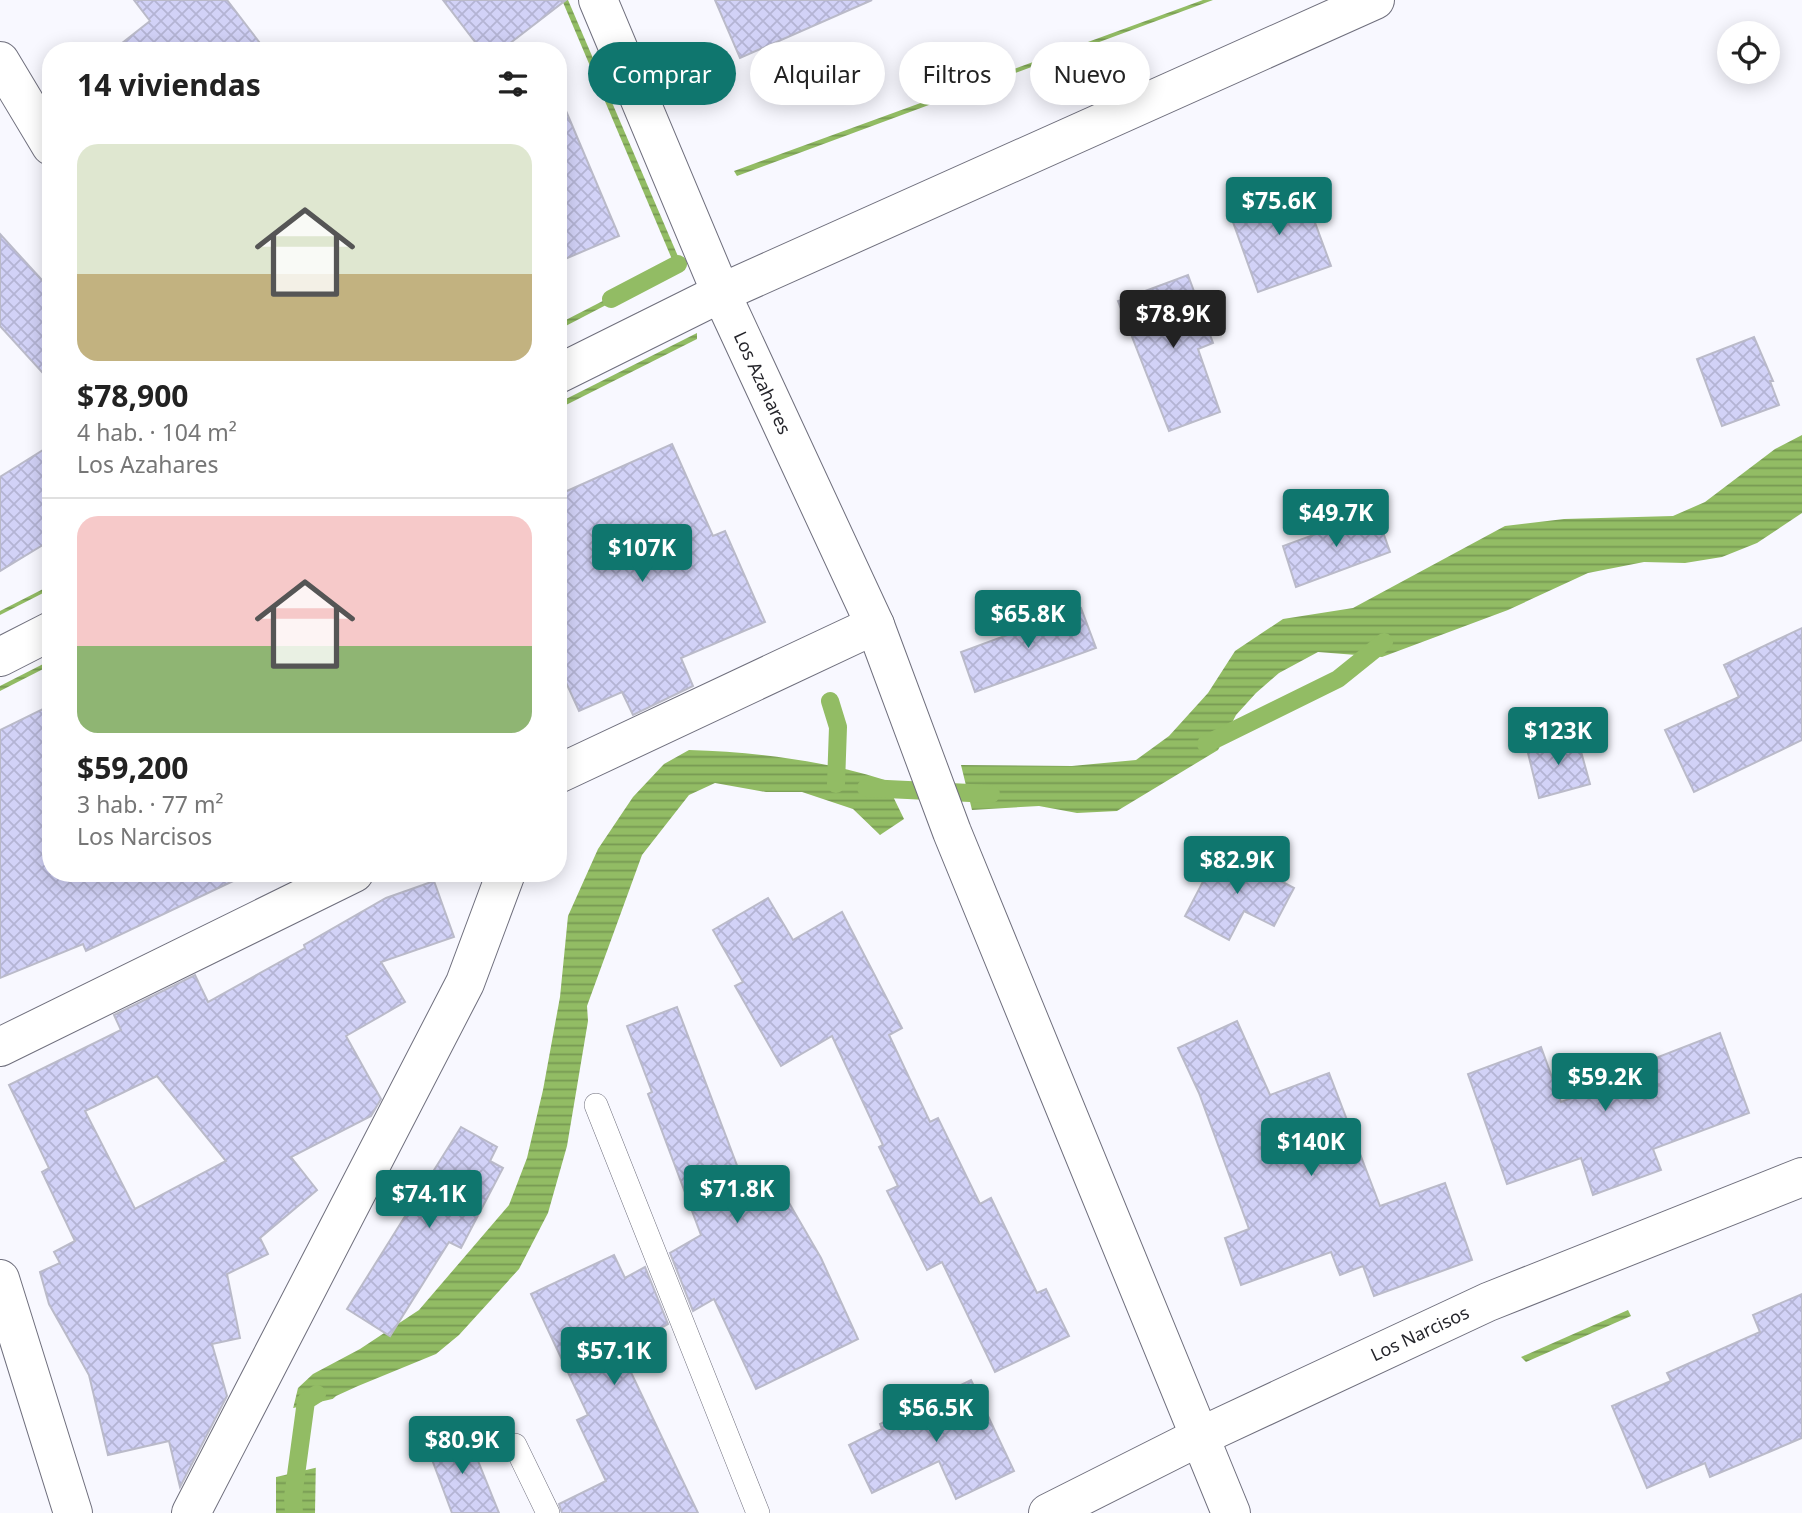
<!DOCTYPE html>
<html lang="es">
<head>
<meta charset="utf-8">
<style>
  :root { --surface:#fff; --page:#f2f2f2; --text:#222; --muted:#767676; --line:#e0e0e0; --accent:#0f766e }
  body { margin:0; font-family:"Noto Sans",sans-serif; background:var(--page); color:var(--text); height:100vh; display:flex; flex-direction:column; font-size:26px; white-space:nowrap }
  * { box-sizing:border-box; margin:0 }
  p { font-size:23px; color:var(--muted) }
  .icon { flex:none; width:38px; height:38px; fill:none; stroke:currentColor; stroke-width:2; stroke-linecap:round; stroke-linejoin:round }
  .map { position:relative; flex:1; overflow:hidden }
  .drawer { position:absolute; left:42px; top:42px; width:525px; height:840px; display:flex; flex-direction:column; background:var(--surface); border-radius:28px; box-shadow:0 4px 18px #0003 }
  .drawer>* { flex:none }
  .top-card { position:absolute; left:588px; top:42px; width:665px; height:63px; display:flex; gap:14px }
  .fabs { position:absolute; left:1717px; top:21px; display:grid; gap:14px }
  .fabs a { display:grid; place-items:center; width:63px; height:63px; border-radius:50%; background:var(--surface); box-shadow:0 4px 18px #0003; font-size:35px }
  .price { position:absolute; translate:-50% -60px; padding:0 16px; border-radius:7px; background:var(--accent); color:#fff; font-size:23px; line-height:46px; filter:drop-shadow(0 2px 4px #0008) }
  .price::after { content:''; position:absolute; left:50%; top:42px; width:21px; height:16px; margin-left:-10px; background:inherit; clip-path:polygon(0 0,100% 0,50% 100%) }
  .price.on { background:#222; color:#fff }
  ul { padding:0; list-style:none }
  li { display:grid; align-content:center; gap:14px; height:371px; padding:0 35px }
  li+li { border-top:2px solid var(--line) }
  li span { display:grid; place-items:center; height:217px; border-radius:21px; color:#555 }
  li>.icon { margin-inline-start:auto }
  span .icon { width:126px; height:126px; fill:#fffc; stroke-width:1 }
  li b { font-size:30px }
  h2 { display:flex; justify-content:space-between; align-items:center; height:84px; padding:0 35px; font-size:30px }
  .tag { padding:0 24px; border-radius:32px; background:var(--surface); box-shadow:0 4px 18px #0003; font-size:24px; line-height:63px }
  .tag.on { background:var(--accent); color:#fff }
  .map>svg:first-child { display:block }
  .water { fill:url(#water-rules) }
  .pier { fill:#f8f8ff }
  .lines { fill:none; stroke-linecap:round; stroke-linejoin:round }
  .stream { stroke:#92bc64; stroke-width:18 }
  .building { fill:url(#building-cross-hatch); stroke:#babac9; stroke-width:2; fill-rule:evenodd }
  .service-casing { stroke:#6f6f7d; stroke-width:24 }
  .minor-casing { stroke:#6f6f7d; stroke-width:40 }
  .service { stroke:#fff; stroke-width:23 }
  .minor { stroke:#fff; stroke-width:38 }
  .labels { text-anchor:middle; stroke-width:5; stroke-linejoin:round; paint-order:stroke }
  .street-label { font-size:18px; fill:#25252b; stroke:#fff }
</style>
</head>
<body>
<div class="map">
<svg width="1802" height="1513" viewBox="0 0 1802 1513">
  <defs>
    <pattern id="water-rules" width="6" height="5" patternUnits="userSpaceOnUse" patternTransform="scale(1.75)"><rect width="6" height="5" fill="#92bc64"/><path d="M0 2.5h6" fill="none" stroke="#779953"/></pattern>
    <pattern id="building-cross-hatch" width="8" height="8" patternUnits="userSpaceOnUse" patternTransform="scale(1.75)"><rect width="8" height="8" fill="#d2d2f7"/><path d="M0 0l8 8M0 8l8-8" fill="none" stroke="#b4b4d4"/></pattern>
  </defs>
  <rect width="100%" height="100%" fill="#f8f8ff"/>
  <!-- water -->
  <g class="water">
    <path d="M562,0H568L683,268L677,271Z"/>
    <path d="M1203,0H1213L737,176L734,171Z"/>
    <path d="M630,287L631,292L558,330V324Z"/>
    <path d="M697,333V339L558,409V403Z"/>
    <path d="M1802,435V513L1757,543L1722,557L1685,563L1644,562L1588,573L1508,610L1382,657L1318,652L1279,673L1256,693L1236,715L1218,750L1117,811L1077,813L1039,806L972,810L961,765L1072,766L1136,760L1169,736L1208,693L1235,651L1283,619L1353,608L1505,526L1564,519L1673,516L1705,502L1775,449Z"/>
    <path d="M51,585V589L0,615V611Z"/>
    <path d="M51,660V665L0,691V686Z"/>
    <path d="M689,750C755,752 821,760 885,780L904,819L880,835L853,809L802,792H766L715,783L689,795L642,855L587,1006L588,1021L567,1146L548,1213L519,1269L459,1335L436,1354L358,1386L336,1396L320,1411L292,1413L298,1388L313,1374L360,1349L419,1310L509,1205L527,1158L543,1090L560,997L568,916L598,849L633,797L664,764Z"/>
    <path d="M1628,1310L1631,1316L1526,1362L1521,1357Z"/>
    <path d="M316,1455L315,1513H276V1467Z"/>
  </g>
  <!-- pier -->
  <g class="pier">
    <path d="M341,1397L321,1414L289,1415V1409Z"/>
    <path d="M315,1452L319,1454V1467L272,1478L274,1464Z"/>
  </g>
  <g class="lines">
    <!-- stream -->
    <g class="stream">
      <path d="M611,299L678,264"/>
      <path d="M830,701L838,727L836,784"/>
      <path d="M1206,744L1338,679L1384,642"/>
      <path d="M866,788L991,794"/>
      <path d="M294,1513L293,1497L306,1401L317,1394"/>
    </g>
  </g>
  <!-- building -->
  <g class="building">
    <path d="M134,0H227L266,51H112L150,21Z"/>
    <path d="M443,0H566L500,51H482Z"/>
    <path d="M715,0H872L740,58Z"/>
    <path d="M558,92L619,236L558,262Z"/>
    <path d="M1300,182L1331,266L1258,292L1228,208Z"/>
    <path d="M0,234L51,290V382L0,326Z"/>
    <path d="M1188,275L1213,343L1198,349L1220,412L1169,431L1118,301Z"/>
    <path d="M1754,337L1773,381H1770L1779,405L1722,426L1697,359Z"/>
    <path d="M672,444L713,536L725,531L765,622L681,658L693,686L633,715L622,692L579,711L558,665V495Z"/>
    <path d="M51,445V540L0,571V477Z"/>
    <path d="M1376,512L1390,552L1296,587L1283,546Z"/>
    <path d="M1081,608L1096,648L975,692L961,652Z"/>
    <path d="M1802,628V740L1694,792L1665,730L1739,697L1724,665Z"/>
    <path d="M51,705V873H250L86,951L83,944L0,978V730Z"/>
    <path d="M1577,737L1590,784L1539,798L1527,749Z"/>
    <path d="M1220,849L1294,888L1274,926L1244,911L1229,940L1185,916Z"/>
    <path d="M434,881L454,937L381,962L405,1002L346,1036L381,1099L371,1116L291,1157L317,1190L260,1238L268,1254L227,1274L240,1338L212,1344L227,1396L180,1487L169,1441L108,1455L89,1375L49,1304L40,1272L60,1263L54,1252L75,1241L42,1172L49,1168L9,1085L121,1030L114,1015L195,975L208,1002L305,948L304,945L386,898ZM157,1076L226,1161L135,1209L85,1111Z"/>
    <path d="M768,898L793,940L842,912L902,1028L889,1035L930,1122L938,1118L980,1204L991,1198L1037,1293L1046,1289L1069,1336L995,1372L942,1262L927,1270L887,1191L898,1186L879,1147L883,1145L832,1036L781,1066L735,986L743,982L713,930Z"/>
    <path d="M677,1007L752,1205L781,1189L821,1258L858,1339L756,1389L714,1299L693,1311L670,1253L701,1235L648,1094L652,1092L627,1026Z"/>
    <path d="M1237,1021L1270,1095L1329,1073L1380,1206L1445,1183L1472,1260L1374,1296L1363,1266L1340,1275L1331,1252L1241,1285L1225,1238L1249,1229L1199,1093L1178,1048Z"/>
    <path d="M1720,1033L1749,1113L1653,1149L1661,1170L1593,1195L1581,1158L1507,1184L1468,1074L1541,1047L1561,1102L1656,1067L1653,1059Z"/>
    <path d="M461,1127L497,1147L490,1161L503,1168L461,1248L449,1242L390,1336L347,1309Z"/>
    <path d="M614,1255L625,1278L645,1267L668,1324L640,1340L646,1352L626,1362L698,1513H562L559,1504L606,1481L577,1420L588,1415L531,1294Z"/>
    <path d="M1802,1294V1438L1710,1477L1705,1463L1647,1488L1612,1406L1671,1381L1667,1373L1760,1332L1753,1315Z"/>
    <path d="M971,1380L1014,1471L956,1499L939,1461L872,1493L849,1445L882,1429L880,1424Z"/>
    <path d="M466,1431L499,1513H452L427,1446Z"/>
  </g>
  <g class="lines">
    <defs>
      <g id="service">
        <path d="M596,1105L758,1513"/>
        <path d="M515,1445L548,1513"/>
      </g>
      <g id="minor">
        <path d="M598,0L721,293L875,625L952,832L1231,1513"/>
        <path d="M0,61L51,146"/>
        <path d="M558,374L721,293L1375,0"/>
        <path d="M0,657L51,631"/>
        <path d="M558,774L875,625"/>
        <path d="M0,1047L354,873"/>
        <path d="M0,1279L73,1513"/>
        <path d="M191,1513L465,983L506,873"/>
        <path d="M1048,1513L1199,1437L1488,1302L1802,1177"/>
      </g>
    </defs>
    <!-- service casing -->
    <use href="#service" class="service-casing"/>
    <!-- minor casing -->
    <use href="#minor" class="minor-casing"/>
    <!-- service -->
    <use href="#service" class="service"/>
    <!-- minor -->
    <use href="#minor" class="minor"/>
  </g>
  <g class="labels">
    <!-- street labels -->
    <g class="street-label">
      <text transform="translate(762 383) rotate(65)" y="6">Los Azahares</text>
      <text transform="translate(1420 1334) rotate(-25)" y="6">Los Narcisos</text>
    </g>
  </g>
</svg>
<div class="fabs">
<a><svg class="icon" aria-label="locate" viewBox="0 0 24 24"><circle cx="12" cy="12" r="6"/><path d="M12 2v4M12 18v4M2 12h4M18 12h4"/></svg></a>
</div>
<b class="price" style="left:1279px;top:237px">$75.6K</b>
<b class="price on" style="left:1173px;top:350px">$78.9K</b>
<b class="price" style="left:1336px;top:549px">$49.7K</b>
<b class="price" style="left:642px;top:584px">$107K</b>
<b class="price" style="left:1028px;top:650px">$65.8K</b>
<b class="price" style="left:1558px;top:767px">$123K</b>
<b class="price" style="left:1237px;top:896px">$82.9K</b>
<b class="price" style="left:1605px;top:1113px">$59.2K</b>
<b class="price" style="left:1311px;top:1178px">$140K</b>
<b class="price" style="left:737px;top:1225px">$71.8K</b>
<b class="price" style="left:429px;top:1230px">$74.1K</b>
<b class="price" style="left:614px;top:1387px">$57.1K</b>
<b class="price" style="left:936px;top:1444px">$56.5K</b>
<b class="price" style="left:462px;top:1476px">$80.9K</b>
<div class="top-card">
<a class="tag on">Comprar</a>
<a class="tag">Alquilar</a>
<a class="tag">Filtros</a>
<a class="tag">Nuevo</a>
</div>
<section class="drawer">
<h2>14 viviendas<svg class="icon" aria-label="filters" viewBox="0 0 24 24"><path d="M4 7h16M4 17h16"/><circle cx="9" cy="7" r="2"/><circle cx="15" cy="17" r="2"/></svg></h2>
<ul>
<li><span style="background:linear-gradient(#dfe7d0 60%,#c2b280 0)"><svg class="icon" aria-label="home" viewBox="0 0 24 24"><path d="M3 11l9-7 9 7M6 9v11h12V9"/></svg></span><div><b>$78,900</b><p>4 hab. · 104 m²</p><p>Los Azahares</p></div></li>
<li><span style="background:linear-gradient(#f6c9c9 60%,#8fb573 0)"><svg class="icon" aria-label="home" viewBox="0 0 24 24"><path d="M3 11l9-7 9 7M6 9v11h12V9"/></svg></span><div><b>$59,200</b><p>3 hab. · 77 m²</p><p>Los Narcisos</p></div></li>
</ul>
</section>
</div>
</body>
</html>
